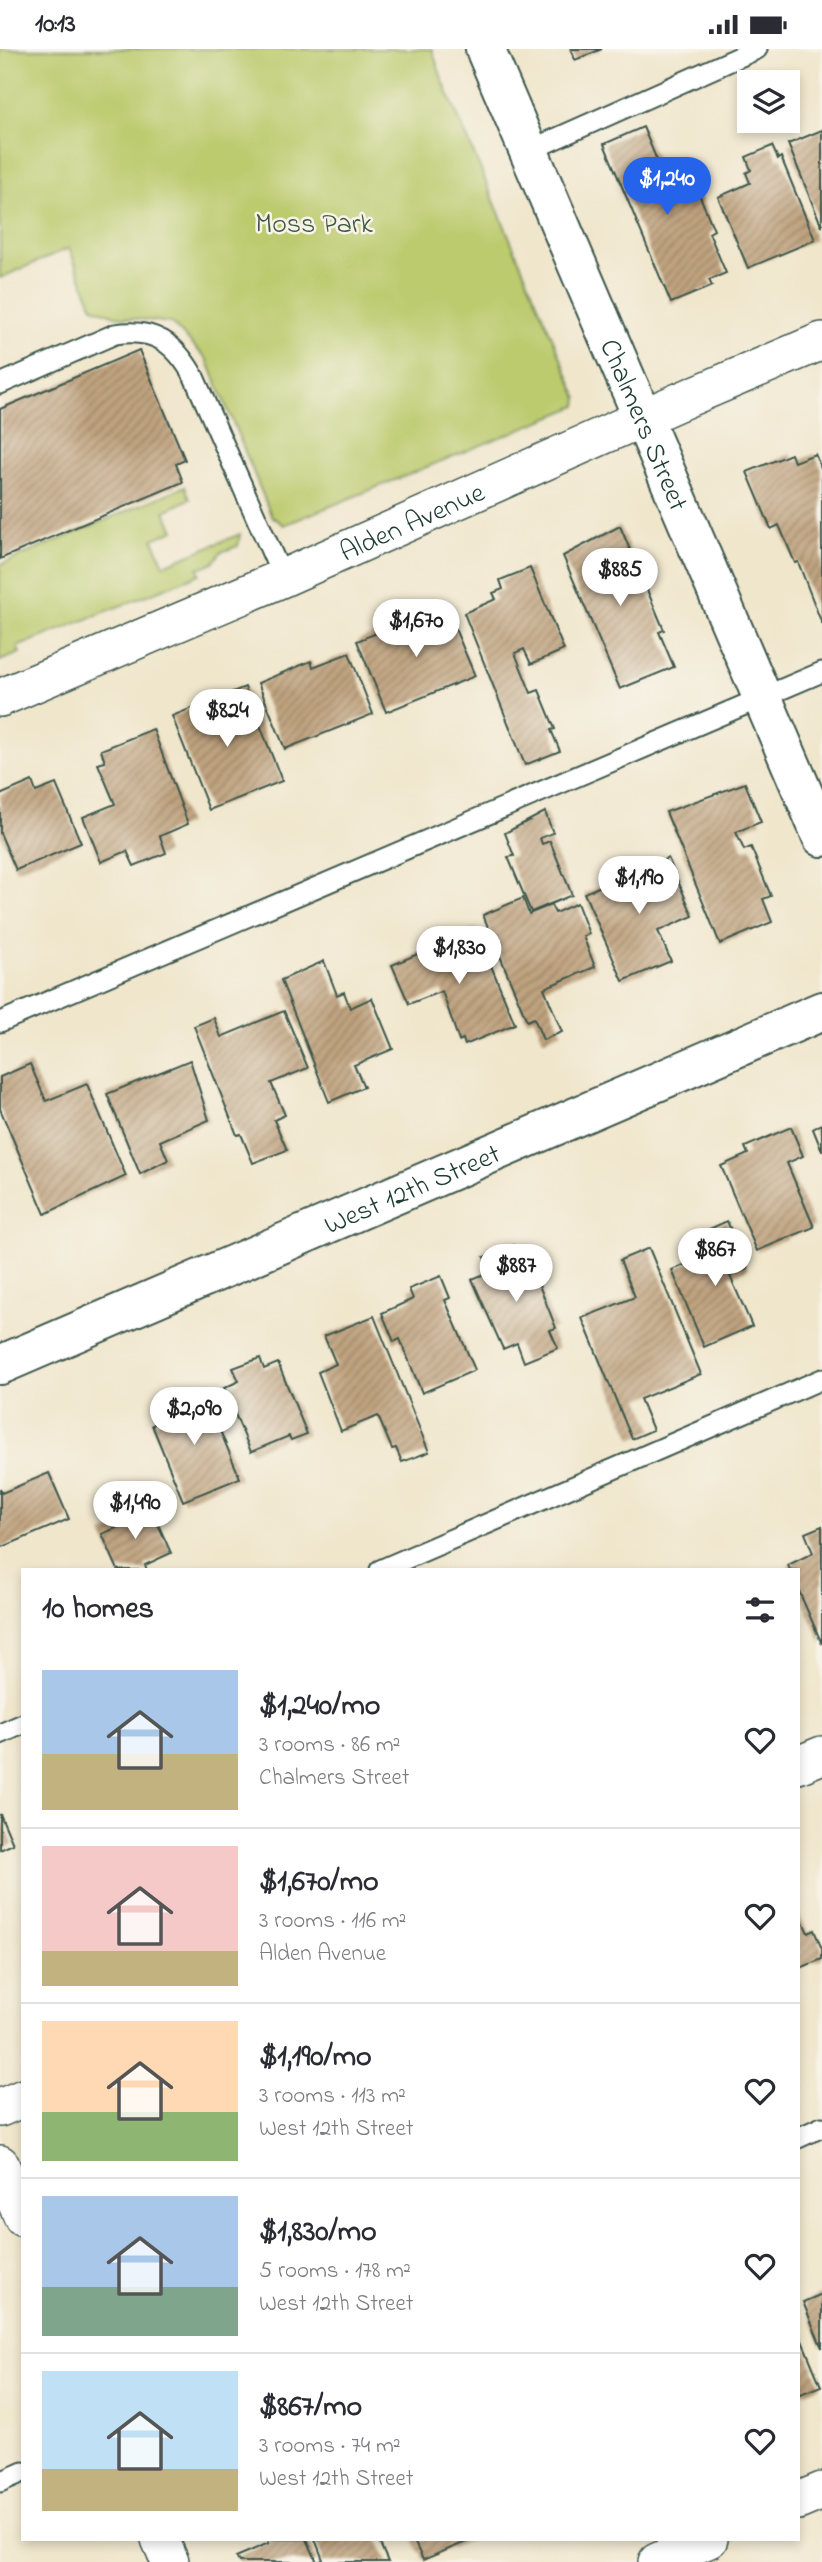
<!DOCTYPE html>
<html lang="en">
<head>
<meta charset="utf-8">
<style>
  :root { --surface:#fff; --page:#f2f2f3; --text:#2b2b33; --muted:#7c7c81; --line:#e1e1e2; --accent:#2563eb }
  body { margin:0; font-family:"Indie Flower",sans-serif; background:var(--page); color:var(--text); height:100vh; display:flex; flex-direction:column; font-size:26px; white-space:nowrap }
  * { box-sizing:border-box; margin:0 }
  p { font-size:23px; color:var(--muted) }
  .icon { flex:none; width:38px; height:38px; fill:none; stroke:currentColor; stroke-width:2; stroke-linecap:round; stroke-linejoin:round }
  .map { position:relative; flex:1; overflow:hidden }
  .side { position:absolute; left:21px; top:1519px; width:779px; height:973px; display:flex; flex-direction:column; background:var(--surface); border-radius:0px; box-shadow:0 4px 10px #0003 }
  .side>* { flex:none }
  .tools { position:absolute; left:737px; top:21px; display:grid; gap:14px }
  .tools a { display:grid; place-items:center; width:63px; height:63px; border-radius:0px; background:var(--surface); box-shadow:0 4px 10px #0003; font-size:35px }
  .price { position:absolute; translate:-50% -60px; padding:0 16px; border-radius:24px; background:#fff; color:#222; font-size:23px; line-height:46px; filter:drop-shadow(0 2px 4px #0008) }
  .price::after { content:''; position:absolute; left:50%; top:42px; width:21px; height:16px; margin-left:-10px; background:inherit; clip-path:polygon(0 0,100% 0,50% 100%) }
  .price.selected { background:var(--accent); color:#fff }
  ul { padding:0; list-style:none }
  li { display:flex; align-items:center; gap:21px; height:175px; padding:0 21px }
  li+li { border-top:2px solid var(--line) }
  li span { display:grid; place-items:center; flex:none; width:196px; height:140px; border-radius:0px; color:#555 }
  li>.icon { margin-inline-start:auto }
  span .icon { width:84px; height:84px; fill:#fffc; stroke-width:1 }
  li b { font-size:30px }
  h2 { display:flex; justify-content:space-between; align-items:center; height:84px; padding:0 21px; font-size:30px }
  .status { display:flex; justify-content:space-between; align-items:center; height:49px; padding:0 35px; background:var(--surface); direction:ltr }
  .status svg { height:19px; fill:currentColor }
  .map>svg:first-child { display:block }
  .green { fill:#bccb6e; stroke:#6e8451; stroke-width:2 }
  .building { fill:url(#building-hatch) }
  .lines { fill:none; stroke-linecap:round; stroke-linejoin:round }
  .service-casing { stroke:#3e564b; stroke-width:23 }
  .minor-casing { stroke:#3e564b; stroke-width:40 }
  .tertiary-casing { stroke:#3e564b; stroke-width:42 }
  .service { stroke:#fff; stroke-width:19 }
  .minor { stroke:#fff; stroke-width:37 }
  .tertiary { stroke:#fff; stroke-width:38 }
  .labels { text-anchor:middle; stroke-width:5; stroke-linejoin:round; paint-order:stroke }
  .park-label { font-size:28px; fill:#3e5940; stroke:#f7f3e8 }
  .street-label { font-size:28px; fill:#1f3d34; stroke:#f7f3e8 }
</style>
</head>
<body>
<div class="status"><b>10:13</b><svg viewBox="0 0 49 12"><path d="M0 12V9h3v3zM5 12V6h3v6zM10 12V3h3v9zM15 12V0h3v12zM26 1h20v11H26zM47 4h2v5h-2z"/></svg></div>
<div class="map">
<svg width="822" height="2513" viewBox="0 0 822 2513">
  <defs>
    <pattern id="building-hatch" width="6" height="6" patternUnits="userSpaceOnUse" patternTransform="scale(1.75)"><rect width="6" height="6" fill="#c0a37f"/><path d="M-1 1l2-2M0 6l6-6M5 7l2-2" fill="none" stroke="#9b8669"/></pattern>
  </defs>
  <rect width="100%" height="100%" fill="#f7f3e8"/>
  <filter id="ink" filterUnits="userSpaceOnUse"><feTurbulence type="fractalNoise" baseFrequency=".0143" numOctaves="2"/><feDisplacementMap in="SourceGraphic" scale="14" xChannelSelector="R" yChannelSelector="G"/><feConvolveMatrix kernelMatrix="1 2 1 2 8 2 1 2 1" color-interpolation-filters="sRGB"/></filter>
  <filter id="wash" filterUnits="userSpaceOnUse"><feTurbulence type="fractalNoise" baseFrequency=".00686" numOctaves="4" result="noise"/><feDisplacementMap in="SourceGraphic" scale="28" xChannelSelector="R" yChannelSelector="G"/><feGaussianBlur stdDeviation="1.57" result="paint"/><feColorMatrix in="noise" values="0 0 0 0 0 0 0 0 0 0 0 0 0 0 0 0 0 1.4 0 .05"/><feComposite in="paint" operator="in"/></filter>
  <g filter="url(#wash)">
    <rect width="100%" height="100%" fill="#f0e6cc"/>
    <!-- green -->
    <g class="green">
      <path d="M0,0H432L442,30L578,349L577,357L284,476L271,466L207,310L171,274L115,267L93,258L69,199L0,229Z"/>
      <path d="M185,437L190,450L165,462L174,481L153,490L164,516L240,485L238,497L221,503L213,514L198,519L200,525L17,598L20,604L0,612V516Z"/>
    </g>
    <g id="blocks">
      <!-- building -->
      <g class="building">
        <path d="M571,0H602L575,11Z"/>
        <path d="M643,78L666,133L690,123L714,181L709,184L726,224L709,231L712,237L671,254L604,95Z"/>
        <path d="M822,81V178L788,95Z"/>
        <path d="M772,97L778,110L781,108L815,191L748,219L718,148L750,134L746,124L751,121L746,108Z"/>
        <path d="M139,301L185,411L176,415L183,433L0,510V360Z"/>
        <path d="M791,405L794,413L815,405L822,421V575L798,513L795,514L779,476L771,480L747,423Z"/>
        <path d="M620,477L664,581L659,583L674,618L620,640L563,507Z"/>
        <path d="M530,519L564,601L531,615L524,600L515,604L531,644L539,641L555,680L551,681L560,702L525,716L464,564L496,550L493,544L503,540L500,531Z"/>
        <path d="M445,556L475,627L386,663L357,592Z"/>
        <path d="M349,604L373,665L285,700L258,634L311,612L313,618Z"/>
        <path d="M245,638L282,732L209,761L172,667Z"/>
        <path d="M153,680L188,775L160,787L166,804L134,817L127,802L101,813L83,768L115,755L98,715L105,713L101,701Z"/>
        <path d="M32,732L36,743L56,735L81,794L16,821L0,784V746Z"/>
        <path d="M745,734L761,773L736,783L744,801L751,798L771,847L763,850L772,873L720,895L666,763Z"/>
        <path d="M545,763L553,784L540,789L542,795L550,792L572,846L531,863L508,808L514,807L505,784Z"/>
        <path d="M668,809L693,867L658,882L671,912L623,932L584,844Z"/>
        <path d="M523,849L529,865L551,856L555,864L577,854L589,885L583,887L595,918L544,939L562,983L543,991L534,969L527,972L483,866Z"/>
        <path d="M476,880L515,975L465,996L463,990L459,992L442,942L409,955L392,916Z"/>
        <path d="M324,912L337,946L344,943L350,959L372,949L393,1000L354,1016L364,1038L329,1053L281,931Z"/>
        <path d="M284,962L308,1019L271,1034L285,1066L274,1071L287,1101L253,1114L241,1085L237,1086L194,977L214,969L221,988Z"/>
        <path d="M190,1011L209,1071L160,1092L168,1111L140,1125L107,1045Z"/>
        <path d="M30,1015L46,1052L87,1035L126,1127L45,1165L0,1060V1028Z"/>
        <path d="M822,1075V1102L813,1080Z"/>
        <path d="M791,1078L803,1107L787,1114L814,1178L757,1202L721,1117L748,1105L745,1098Z"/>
        <path d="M727,1172L748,1220L730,1227L752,1277L704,1298L672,1221L714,1203L705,1182Z"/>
        <path d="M514,1196L519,1209L527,1206L556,1279L550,1281L558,1299L524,1313L517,1294L503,1300L472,1230L490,1223L484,1208Z"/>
        <path d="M649,1199L701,1325L640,1350L653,1381L632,1390L582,1269L635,1248L620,1211Z"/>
        <path d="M441,1227L450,1249L445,1251L475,1321L422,1344L400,1290L394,1293L382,1264L413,1250L409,1240Z"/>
        <path d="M374,1267L429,1403L402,1413L396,1399L392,1400L378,1367L341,1382L318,1323L336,1315L324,1287Z"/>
        <path d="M260,1309L264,1320L278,1314L307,1385L291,1391L289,1387L251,1403L224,1339L239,1332L233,1319Z"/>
        <path d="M192,1345L198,1357L208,1353L240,1429L183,1452L152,1376L160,1373L156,1360Z"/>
        <path d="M49,1424L69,1470L3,1498L0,1491V1439L2,1444Z"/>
        <path d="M135,1457L140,1469L153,1464L171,1504L145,1516L147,1521H118L102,1485L116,1479L111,1468Z"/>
        <path d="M822,1477V1595L798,1540V1521H790L788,1516L813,1504L805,1484Z"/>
        <path d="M0,1765L13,1795L0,1801Z"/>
        <path d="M798,1862L808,1884L814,1881L822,1900V1910L798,1920Z"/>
        <path d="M822,2245V2299L803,2253Z"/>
        <path d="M798,2282L821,2337L798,2346Z"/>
        <path d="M268,2490H307L317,2513H239L236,2508L269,2494Z"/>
        <path d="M315,2490H378L388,2513H318L323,2511Z"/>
        <path d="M413,2490H473L423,2511Z"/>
      </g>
    </g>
  </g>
  <g filter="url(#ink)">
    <use href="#blocks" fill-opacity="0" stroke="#3e564b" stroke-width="2"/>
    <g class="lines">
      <defs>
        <g id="service">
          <path d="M528,102L757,0"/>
          <path d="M0,335L115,285C155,279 175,294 194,328L283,529"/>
          <path d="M0,973L822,623"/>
          <path d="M380,1521L822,1330"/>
          <path d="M0,1685L23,1675"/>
          <path d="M798,2089L822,2078"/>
          <path d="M0,2433L23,2423"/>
        </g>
        <g id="minor">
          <path id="s1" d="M0,649L283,529L676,354L822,292"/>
          <path d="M798,1716L822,1706"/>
          <path d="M0,2059L23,2049"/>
          <path d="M0,2115L23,2169"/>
          <path d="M798,2452L822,2442"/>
          <path d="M160,2490L170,2513"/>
          <path d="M657,2513L709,2490"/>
        </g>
        <g id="tertiary">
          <path id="s2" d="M485,0L822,788"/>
          <path id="s3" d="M0,1316L822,962"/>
        </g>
      </defs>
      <!-- service casing -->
      <use href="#service" class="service-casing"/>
      <!-- minor casing -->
      <use href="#minor" class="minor-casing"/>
      <!-- tertiary casing -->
      <use href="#tertiary" class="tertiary-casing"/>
      <!-- service -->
      <use href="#service" class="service"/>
      <!-- minor -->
      <use href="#minor" class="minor"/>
      <!-- tertiary -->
      <use href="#tertiary" class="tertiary"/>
    </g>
  </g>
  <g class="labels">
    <!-- park labels -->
    <g class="park-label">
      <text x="314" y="183">Moss Park</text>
    </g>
    <!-- street labels -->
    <g class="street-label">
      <text dy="10" stroke="none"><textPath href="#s2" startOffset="408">Chalmers Street</textPath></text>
      <text dy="10" stroke="none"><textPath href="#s1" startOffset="448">Alden Avenue</textPath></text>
      <text dy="10" stroke="none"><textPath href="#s3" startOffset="448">West 12th Street</textPath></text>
    </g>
  </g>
</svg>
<div class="tools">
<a><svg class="icon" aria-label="layers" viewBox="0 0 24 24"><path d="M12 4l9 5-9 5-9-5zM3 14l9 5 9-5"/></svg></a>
</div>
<b class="price selected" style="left:667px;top:168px">$1,240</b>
<b class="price" style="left:620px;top:559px">$885</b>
<b class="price" style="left:416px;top:610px">$1,670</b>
<b class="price" style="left:227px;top:700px">$824</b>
<b class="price" style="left:639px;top:867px">$1,190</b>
<b class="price" style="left:459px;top:937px">$1,830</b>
<b class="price" style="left:715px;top:1239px">$867</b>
<b class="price" style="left:516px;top:1255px">$887</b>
<b class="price" style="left:194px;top:1398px">$2,090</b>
<b class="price" style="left:135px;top:1492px">$1,490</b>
<section class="side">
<h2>10 homes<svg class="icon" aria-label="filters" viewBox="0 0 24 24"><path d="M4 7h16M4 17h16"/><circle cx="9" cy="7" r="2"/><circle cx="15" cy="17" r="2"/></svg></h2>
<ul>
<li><span style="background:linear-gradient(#a9c7e8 60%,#c2b280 0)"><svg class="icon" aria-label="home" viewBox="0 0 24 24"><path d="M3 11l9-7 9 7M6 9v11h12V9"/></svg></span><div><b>$1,240/mo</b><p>3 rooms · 86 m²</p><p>Chalmers Street</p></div><svg class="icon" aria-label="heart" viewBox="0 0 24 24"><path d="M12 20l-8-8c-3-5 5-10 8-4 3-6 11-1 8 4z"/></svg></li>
<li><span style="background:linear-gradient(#f6c9c9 75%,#c2b280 0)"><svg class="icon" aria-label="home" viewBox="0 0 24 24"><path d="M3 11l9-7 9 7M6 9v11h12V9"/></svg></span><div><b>$1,670/mo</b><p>3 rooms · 116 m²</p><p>Alden Avenue</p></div><svg class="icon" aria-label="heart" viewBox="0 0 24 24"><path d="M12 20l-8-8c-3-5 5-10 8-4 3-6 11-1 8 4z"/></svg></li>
<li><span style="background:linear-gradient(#ffd9b3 65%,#8fb573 0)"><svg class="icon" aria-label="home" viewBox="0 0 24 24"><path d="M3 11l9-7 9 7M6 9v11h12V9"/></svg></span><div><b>$1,190/mo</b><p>3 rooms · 113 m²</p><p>West 12th Street</p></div><svg class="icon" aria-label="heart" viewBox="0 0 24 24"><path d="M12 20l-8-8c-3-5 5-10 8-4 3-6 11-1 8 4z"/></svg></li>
<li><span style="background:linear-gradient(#a9c7e8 65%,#7fa58c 0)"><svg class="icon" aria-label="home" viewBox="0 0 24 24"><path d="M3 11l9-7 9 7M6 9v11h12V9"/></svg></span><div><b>$1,830/mo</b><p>5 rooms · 178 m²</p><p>West 12th Street</p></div><svg class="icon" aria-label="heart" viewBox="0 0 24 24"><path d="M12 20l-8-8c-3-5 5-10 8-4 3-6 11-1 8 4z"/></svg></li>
<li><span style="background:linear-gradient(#bfe0f5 70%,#c2b280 0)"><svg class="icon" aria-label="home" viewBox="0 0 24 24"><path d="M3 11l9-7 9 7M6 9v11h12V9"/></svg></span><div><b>$867/mo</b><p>3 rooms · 74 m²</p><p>West 12th Street</p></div><svg class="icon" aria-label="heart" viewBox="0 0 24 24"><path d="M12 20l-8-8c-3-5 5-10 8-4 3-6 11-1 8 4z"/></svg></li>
</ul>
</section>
</div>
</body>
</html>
